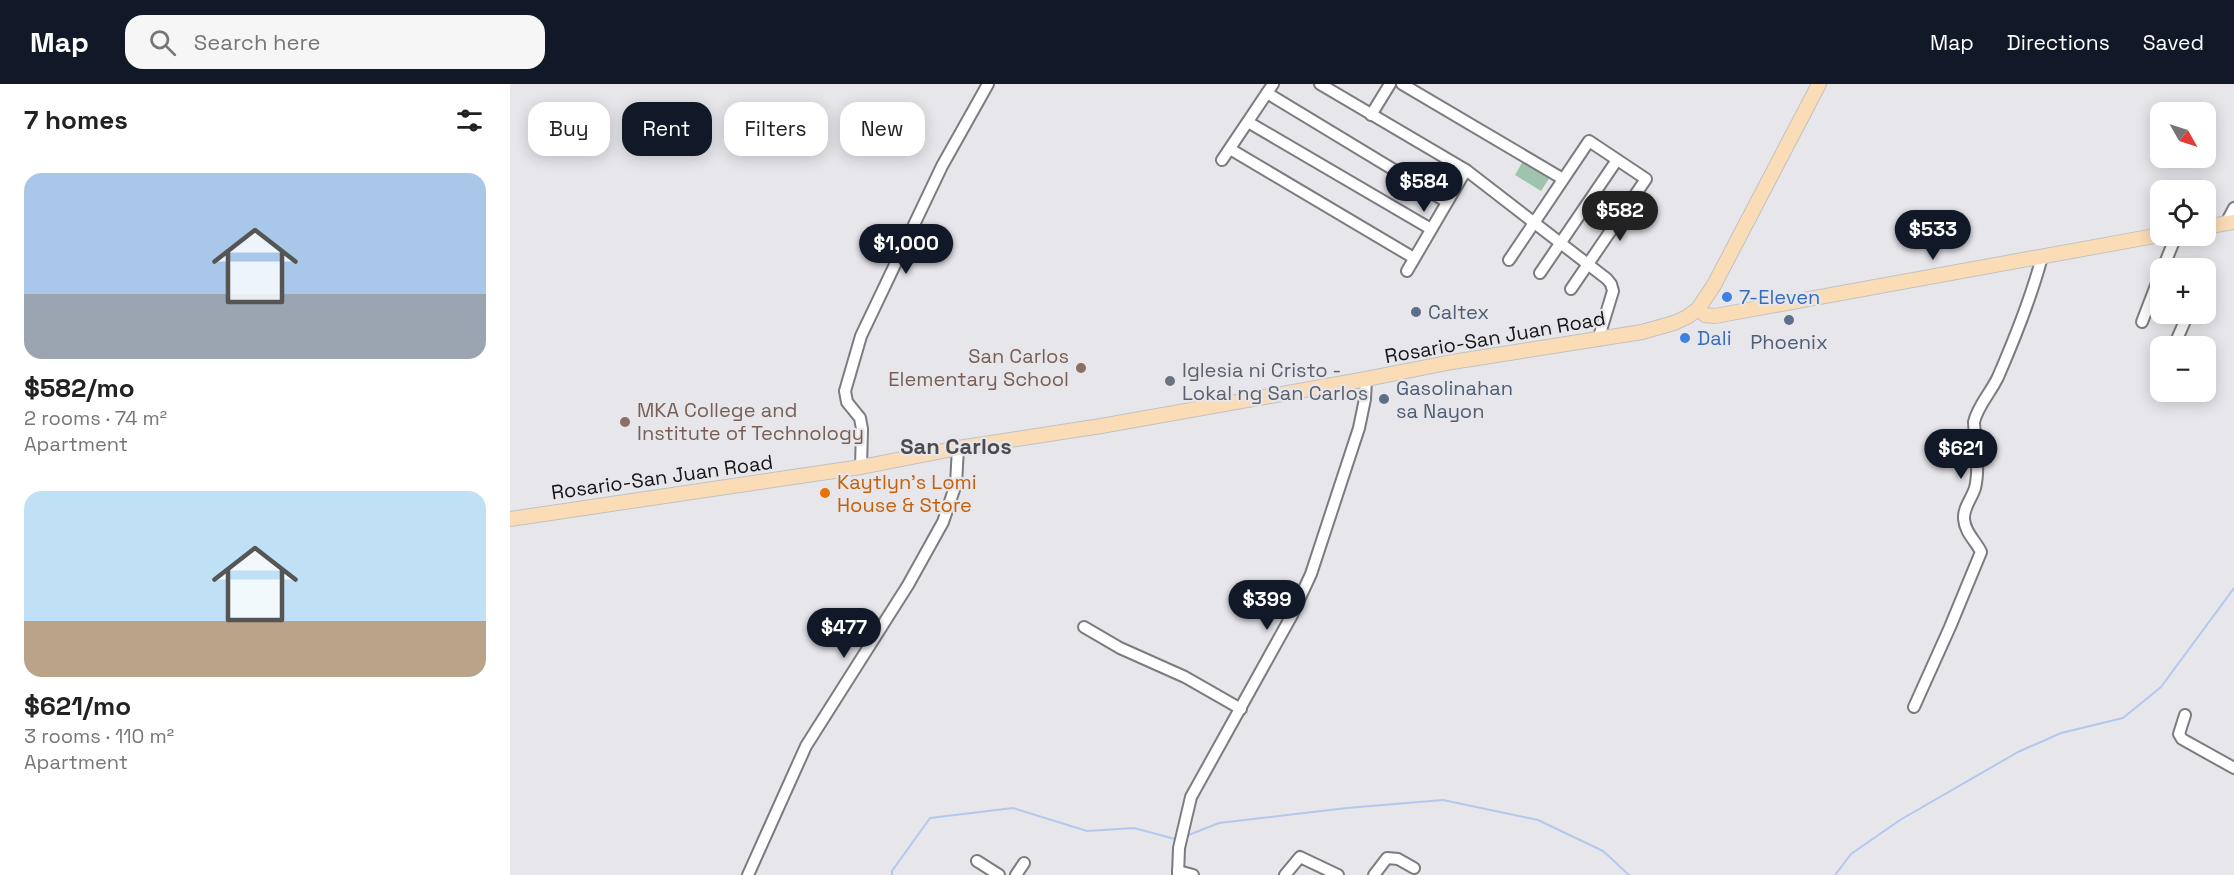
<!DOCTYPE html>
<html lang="en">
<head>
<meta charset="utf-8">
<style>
  :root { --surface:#fff; --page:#f6f6f6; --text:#222; --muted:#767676; --accent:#111827 }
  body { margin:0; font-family:"Space Grotesk",sans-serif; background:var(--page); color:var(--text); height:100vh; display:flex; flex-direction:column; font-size:22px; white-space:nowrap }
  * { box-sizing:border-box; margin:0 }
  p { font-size:20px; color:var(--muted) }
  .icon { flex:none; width:33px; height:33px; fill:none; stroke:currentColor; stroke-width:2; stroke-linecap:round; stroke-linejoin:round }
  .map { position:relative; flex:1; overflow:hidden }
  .side { display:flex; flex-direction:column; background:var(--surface); width:510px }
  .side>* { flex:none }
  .guide { position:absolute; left:18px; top:18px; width:570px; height:54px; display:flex; gap:12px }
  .needle { width:39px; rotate:129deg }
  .fabs { position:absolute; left:1640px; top:18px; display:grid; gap:12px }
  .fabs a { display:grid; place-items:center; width:66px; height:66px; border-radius:12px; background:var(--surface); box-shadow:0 3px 15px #0003; font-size:30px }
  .price { position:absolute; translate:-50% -51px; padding:0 14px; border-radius:21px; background:var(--accent); color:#fff; font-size:20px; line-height:39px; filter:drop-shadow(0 2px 3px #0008) }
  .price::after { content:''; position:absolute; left:50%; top:36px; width:18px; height:14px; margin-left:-9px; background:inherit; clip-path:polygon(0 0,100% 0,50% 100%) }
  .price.selected { background:#222; color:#fff }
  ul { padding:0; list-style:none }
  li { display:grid; align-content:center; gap:12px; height:318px; padding:0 24px }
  li span { display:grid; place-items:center; height:186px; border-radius:18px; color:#555 }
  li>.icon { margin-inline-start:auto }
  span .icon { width:108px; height:108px; fill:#fffc; stroke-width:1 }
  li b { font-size:26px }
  h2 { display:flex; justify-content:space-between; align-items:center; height:72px; padding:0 24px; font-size:26px }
  .pill { padding:0 21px; border-radius:18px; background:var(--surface); box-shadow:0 3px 15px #0003; font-size:21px; line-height:54px }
  .pill.selected { background:var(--accent); color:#fff }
  header { display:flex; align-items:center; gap:36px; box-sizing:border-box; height:84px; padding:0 30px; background:var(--accent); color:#fff }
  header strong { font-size:28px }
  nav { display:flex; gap:33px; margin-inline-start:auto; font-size:21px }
  .search { width:420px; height:54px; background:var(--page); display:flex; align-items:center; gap:15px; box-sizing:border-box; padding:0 21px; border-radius:18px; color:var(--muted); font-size:22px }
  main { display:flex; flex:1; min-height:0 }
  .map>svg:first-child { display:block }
  .green { fill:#9fc4ad }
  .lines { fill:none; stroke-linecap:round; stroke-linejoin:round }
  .stream { stroke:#b3c8ec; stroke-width:2 }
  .minor-casing { stroke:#7c7b80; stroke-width:14 }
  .major-casing { stroke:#c2c2c3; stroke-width:16 }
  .minor { stroke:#fff; stroke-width:10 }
  .major { stroke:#fadcb7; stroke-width:14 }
  .shop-dot { fill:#3f7fe0; stroke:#e7e6eb; stroke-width:2 }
  .service-dot { fill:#5c6f8a; stroke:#e7e6eb; stroke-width:2 }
  .education-dot { fill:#8d6e63; stroke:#e7e6eb; stroke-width:2 }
  .worship-dot { fill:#6b7280; stroke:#e7e6eb; stroke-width:2 }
  .food-dot { fill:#e8710a; stroke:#e7e6eb; stroke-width:2 }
  .labels { text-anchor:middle; stroke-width:4.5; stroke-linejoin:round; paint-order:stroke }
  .shop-label { font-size:20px; fill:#366cbe; stroke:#e7e6eb; text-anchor:start }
  .service-label { font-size:20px; fill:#4e5e75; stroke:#e7e6eb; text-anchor:start }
  .street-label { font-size:20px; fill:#151517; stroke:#e7e6eb }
  .education-label { font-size:20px; fill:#785e54; stroke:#e7e6eb; text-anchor:end }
  .worship-label { font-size:20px; fill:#5b616d; stroke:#e7e6eb; text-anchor:start }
  .food-label { font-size:20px; fill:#c56008; stroke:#e7e6eb; text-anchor:start }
  .quarter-label { font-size:22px; font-weight:bold; fill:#4c4b50; stroke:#e7e6eb }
</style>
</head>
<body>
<header>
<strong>Map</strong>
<div class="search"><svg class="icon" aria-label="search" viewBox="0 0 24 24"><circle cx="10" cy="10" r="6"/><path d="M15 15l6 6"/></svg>Search here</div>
<nav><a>Map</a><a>Directions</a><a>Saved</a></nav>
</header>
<main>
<section class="side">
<h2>7 homes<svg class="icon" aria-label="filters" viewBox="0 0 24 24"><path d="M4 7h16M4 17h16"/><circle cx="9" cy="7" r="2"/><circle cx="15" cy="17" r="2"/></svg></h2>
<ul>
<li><span style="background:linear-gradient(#a9c7e8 65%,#9aa5b1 0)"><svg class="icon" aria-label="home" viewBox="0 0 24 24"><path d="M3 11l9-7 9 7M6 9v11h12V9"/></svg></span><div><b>$582/mo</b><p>2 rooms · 74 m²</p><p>Apartment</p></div></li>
<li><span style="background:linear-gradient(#bfe0f5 70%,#b9a48a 0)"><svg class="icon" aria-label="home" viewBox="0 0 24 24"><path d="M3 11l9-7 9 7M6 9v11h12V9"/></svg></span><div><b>$621/mo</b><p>3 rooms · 110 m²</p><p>Apartment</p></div></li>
</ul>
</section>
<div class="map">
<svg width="1724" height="791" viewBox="0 0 1724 791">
  <rect width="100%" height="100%" fill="#e7e6eb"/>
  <!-- green -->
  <path class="green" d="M1013,77L1040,93L1031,107L1005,91Z"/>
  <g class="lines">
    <!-- stream -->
    <g class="stream">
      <path d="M676,752L709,739L837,724L933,716L1028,736L1093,767L1119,791"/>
      <path d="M382,791V787L420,734L503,724L577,747L624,744L665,755"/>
      <path d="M1325,791L1341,770L1390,736L1508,668L1551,649L1613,634L1651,603L1724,504"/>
    </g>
    <defs>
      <g id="minor">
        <path d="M810,0L956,86L1097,195L1101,200L1103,207L1088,256"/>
        <path d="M892,0L1053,95"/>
        <path d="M757,9L937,118"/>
        <path d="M861,31L880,0"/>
        <path d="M738,38L921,145"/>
        <path d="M720,65L904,174"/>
        <path d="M712,76L763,0"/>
        <path d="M1716,139L1724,124"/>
        <path d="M999,176L1079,57L1136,95L1061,205"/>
        <path d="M1653,184L1666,152"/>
        <path d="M897,187L956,86"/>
        <path d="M1030,189L1107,76"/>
        <path d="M1632,238L1650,191"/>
        <path d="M1664,262L1678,230"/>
        <path d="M351,383L352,345L350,334L337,318L335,307L351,252L432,82L478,0"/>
        <path d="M574,543L610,564L675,593L731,625"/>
        <path d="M1404,623L1440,543L1471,468C1466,457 1455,449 1454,435C1453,424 1462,414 1465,404C1470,384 1465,358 1464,338C1467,323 1481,308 1488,293C1505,254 1521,214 1532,173"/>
        <path d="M1675,631L1669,650L1672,655L1724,684"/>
        <path d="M467,777L489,791"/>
        <path d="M668,787L683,791"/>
        <path d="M238,791L296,662L398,501L433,438L446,400L448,364"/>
        <path d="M506,791L514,779"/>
        <path d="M668,791L669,764L681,713L782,531L801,490L849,344L855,315L856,295"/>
        <path d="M775,791L790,773L828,791"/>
        <path d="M864,791L877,774L888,775L904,784"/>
      </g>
      <g id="major">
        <path d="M1695,143L1724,138"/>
        <path d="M1188,225L1195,231L1205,232L1650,151"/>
        <path d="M0,435L351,383L448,364L591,342L856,295L942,278L1132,248L1164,239L1177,233L1188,225L1204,201L1309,0"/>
      </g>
    </defs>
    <!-- minor casing -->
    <use href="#minor" class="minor-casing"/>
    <!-- major casing -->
    <use href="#major" class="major-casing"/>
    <!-- minor -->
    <use href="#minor" class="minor"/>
    <!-- major -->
    <use href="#major" class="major"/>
  </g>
  <!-- markers -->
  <g class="shop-dot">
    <circle cx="1217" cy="213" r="6"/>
    <circle cx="1175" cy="254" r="6"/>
  </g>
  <g class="service-dot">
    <circle cx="906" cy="228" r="6"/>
    <circle cx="1279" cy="236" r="6"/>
    <circle cx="874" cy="315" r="6"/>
  </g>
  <g class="education-dot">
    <circle cx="571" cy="284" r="6"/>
    <circle cx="115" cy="338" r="6"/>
  </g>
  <circle class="worship-dot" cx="660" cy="297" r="6"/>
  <circle class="food-dot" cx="315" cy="409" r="6"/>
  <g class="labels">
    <!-- shop labels -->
    <g class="shop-label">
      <text x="1229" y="220">7-Eleven</text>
      <text x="1187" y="261">Dali</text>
    </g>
    <!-- service labels -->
    <g class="service-label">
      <text x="918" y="235">Caltex</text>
      <text x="1279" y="265" text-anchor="middle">Phoenix</text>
      <text x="886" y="311">Gasolinahan<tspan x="886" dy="23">sa Nayon</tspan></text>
    </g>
    <!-- street labels -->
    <g class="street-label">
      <text transform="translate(985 253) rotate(-10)" y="7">Rosario-San Juan Road</text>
      <text transform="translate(152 393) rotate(-8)" y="7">Rosario-San Juan Road</text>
    </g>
    <!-- education labels -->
    <g class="education-label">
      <text x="559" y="279">San Carlos<tspan x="559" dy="23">Elementary School</tspan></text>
      <text x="127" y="333" text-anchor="start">MKA College and<tspan x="127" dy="23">Institute of Technology</tspan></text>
    </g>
    <!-- worship labels -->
    <g class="worship-label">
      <text x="672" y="293">Iglesia ni Cristo -<tspan x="672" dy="23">Lokal ng San Carlos</tspan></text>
    </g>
    <!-- food labels -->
    <g class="food-label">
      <text x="327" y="405">Kaytlyn's Lomi<tspan x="327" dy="23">House &amp; Store</tspan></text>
    </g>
    <!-- quarter labels -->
    <g class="quarter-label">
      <text x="446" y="370">San Carlos</text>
    </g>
  </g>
</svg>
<div class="fabs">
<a><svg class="needle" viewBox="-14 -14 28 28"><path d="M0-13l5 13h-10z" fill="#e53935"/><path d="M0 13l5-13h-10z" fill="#767676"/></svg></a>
<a><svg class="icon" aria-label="locate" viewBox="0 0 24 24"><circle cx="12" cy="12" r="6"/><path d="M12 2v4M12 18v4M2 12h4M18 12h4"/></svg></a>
<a>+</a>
<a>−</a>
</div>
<b class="price" style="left:914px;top:129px">$584</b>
<b class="price selected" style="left:1110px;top:158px">$582</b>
<b class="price" style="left:1423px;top:177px">$533</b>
<b class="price" style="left:396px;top:191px">$1,000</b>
<b class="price" style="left:1451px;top:396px">$621</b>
<b class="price" style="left:757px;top:547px">$399</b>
<b class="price" style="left:334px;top:575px">$477</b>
<div class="guide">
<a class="pill">Buy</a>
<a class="pill selected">Rent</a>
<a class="pill">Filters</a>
<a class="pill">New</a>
</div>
</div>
</main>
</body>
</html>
